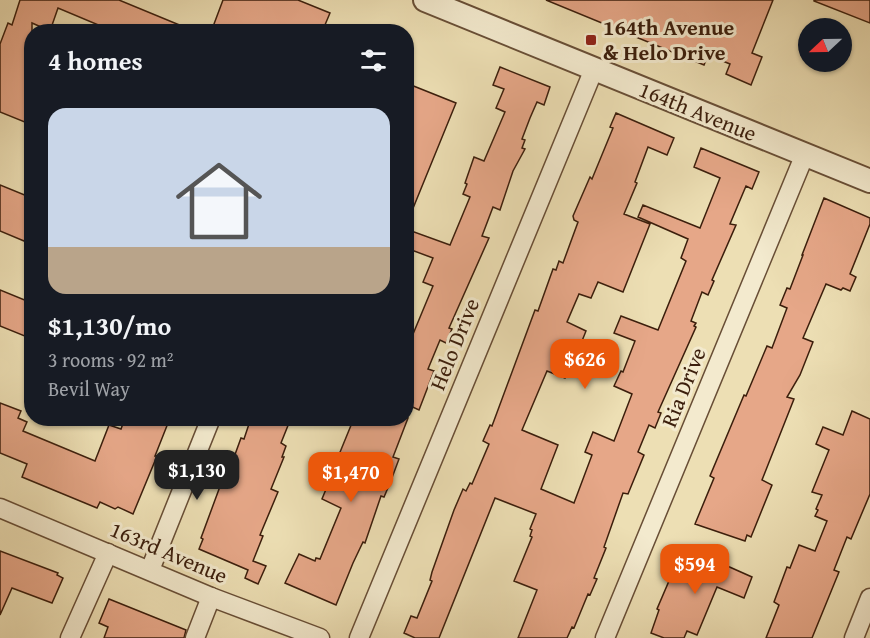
<!DOCTYPE html>
<html lang="en">
<head>
<meta charset="utf-8">
<style>
  :root { --surface:#171b24; --page:#20242c; --text:#f1f3f6; --muted:#9ea1a6; --accent:#ea580c }
  body { margin:0; font-family:"Gentium Book Plus",serif; background:var(--page); color:var(--text); height:100vh; display:flex; flex-direction:column; font-size:22px; white-space:nowrap }
  * { box-sizing:border-box; margin:0 }
  p { font-size:20px; color:var(--muted) }
  .icon { flex:none; width:33px; height:33px; fill:none; stroke:currentColor; stroke-width:2; stroke-linecap:round; stroke-linejoin:round }
  .map { position:relative; flex:1; overflow:hidden }
  .sheet { position:absolute; left:24px; top:24px; width:390px; height:402px; display:flex; flex-direction:column; background:var(--surface); border-radius:24px; box-shadow:0 2px 4px #0004 }
  .sheet>* { flex:none }
  .needle { width:39px; rotate:248deg }
  .tools { position:absolute; left:798px; top:18px; display:grid; gap:12px }
  .tools a { display:grid; place-items:center; width:54px; height:54px; border-radius:50%; background:var(--surface); box-shadow:0 2px 4px #0004; font-size:30px }
  .price { position:absolute; translate:-50% -51px; padding:0 14px; border-radius:12px; background:var(--accent); color:#fff; font-size:20px; line-height:39px; filter:drop-shadow(0 2px 3px #0008) }
  .price::after { content:''; position:absolute; left:50%; top:36px; width:18px; height:14px; margin-left:-9px; background:inherit; clip-path:polygon(0 0,100% 0,50% 100%) }
  .price.active { background:#222; color:#fff }
  ul { padding:0; list-style:none }
  li { display:grid; align-content:center; gap:12px; height:318px; padding:0 24px }
  li span { display:grid; place-items:center; height:186px; border-radius:18px; color:#555 }
  li>.icon { margin-inline-start:auto }
  span .icon { width:108px; height:108px; fill:#fffc; stroke-width:1 }
  li b { font-size:26px }
  h2 { display:flex; justify-content:space-between; align-items:center; height:72px; padding:0 24px; font-size:26px }
  .map>svg:first-child { display:block }
  .building { fill:#e6a788; stroke:#3b1e0c; stroke-width:1.5 }
  .lines { fill:none; stroke-linecap:round; stroke-linejoin:round }
  .minor-casing { stroke:#684e36; stroke-width:21 }
  .tertiary-casing { stroke:#684e36; stroke-width:26 }
  .minor { stroke:#f3eace; stroke-width:18 }
  .tertiary { stroke:#f3eace; stroke-width:22 }
  .poi-dot { fill:#8f2418; stroke:#f3eace; stroke-width:2 }
  .labels { text-anchor:middle; stroke-width:6; stroke-linejoin:round; paint-order:stroke }
  .poi-label { font-size:22px; font-weight:bold; fill:#3b1e0c; stroke:#f3eace; text-anchor:start }
  .street-label { font-size:22px; fill:#3b1e0c; stroke:#f3eace }
</style>
</head>
<body>
<div class="map">
<svg width="870" height="638" viewBox="0 0 870 638">
  <rect width="100%" height="100%" fill="#eddfb4"/>
  <filter id="stains"><feTurbulence type="fractalNoise" baseFrequency=".00333" numOctaves="4"/><feColorMatrix values="0 0 0 0 .2 0 0 0 0 .09 0 0 0 0 .02 0 0 0 .5 -.17"/></filter>
  <radialGradient id="worn" r=".72"><stop offset=".6" stop-color="#630" stop-opacity="0"/><stop offset="1" stop-color="#630" stop-opacity=".3"/></radialGradient>
  <!-- building -->
  <g class="building">
    <path d="M20,0H119L194,31L115,32L58,8L50,31L32,23V125L0,112V44L8,23L12,25Z"/>
    <path d="M223,0H298L330,13L322,32H211Z"/>
    <path d="M546,0H773L752,53L762,57L751,85L726,74L730,64L708,55L704,65Z"/>
    <path d="M814,0H870V23L814,1Z"/>
    <path d="M500,67L550,87L544,105L537,102L530,118L522,139L525,140L522,148L525,149L513,171L500,210L493,207L482,236L489,238L449,328L452,329L446,343L440,340L428,369L434,371L419,410L406,404V351L433,286L423,282L433,258L406,248V229L450,245L470,197L463,194L467,184L465,183L474,157L484,161L505,112L496,108L504,89L493,85Z"/>
    <path d="M406,83L456,103L407,223H406Z"/>
    <path d="M616,113L674,138L667,155L648,147L635,182L637,183L624,214L650,224L623,292L598,282L591,298L579,294L567,322L586,331L580,346L565,378L547,371L522,430L558,445L541,489L574,503L592,455L585,452L593,432L614,441L632,394L614,386L621,371L623,372L635,341L614,333L621,316L658,330L686,261L681,258L688,239L638,217L643,205L700,228L720,178L694,167L701,148L759,172L752,189L746,186L730,224L736,225L712,280L714,281L708,295L702,292L691,321L696,323L694,326L696,327L658,412L661,413L655,428L649,425L638,452L644,455L628,494L623,493L604,547L606,548L594,578L597,579L590,595L588,594L574,628L572,627L567,638H518L537,590L514,581L532,537L530,536L532,530L530,529L536,514L495,498L439,638H415L404,633L411,616L417,618L432,581L430,580L432,572L454,510L463,489L466,491L470,483L472,484L489,444L483,441L490,425L492,426L535,310L538,311L553,269L556,270L559,261L563,263L578,222L574,220L573,216L590,177L592,179L613,128L610,127Z"/>
    <path d="M0,185L32,198V226L24,241L0,231Z"/>
    <path d="M824,198L870,218V224L850,274L856,277L850,291L843,288L841,290L826,284L803,338L813,342L800,375L787,397L794,399L762,480L772,485L751,537L747,535L745,541L695,524L714,478L710,476L744,395L746,396L767,346L772,348L787,308L780,305L787,288L790,289L803,255H802Z"/>
    <path d="M0,290L32,303V339L0,326Z"/>
    <path d="M0,403L21,411L18,418L27,422L23,431L95,461L109,425L121,429L125,418H170L155,456H157L133,514L118,507L115,509L100,502L97,508L22,477L27,464L0,453Z"/>
    <path d="M852,411L870,419V494L851,539L847,537L834,570L839,572L812,638H766L779,605L774,602L787,567L790,568L799,545L815,551L827,521L815,516L818,510L816,509L822,495L812,492L829,450L816,444L823,427L843,435Z"/>
    <path d="M251,418H291L281,443L286,446L282,457H284L271,489L278,492L260,535L263,536L253,561L266,566L258,584L245,578L248,570L199,549L203,539L201,538L222,481L225,482L241,438L244,439Z"/>
    <path d="M354,418H408L393,457L399,459L390,483L384,497L381,496L365,543L363,542L353,563L336,605L285,583L299,554L315,561L316,558L320,559L341,508L322,499L329,482L315,477L324,457L336,462Z"/>
    <path d="M689,549L752,577L744,598L717,587L697,635L687,631L684,638H664L651,633L659,610L657,609L672,574L675,575L678,568H681Z"/>
    <path d="M0,551L58,573L57,575L63,578L52,603L12,588L0,615Z"/>
    <path d="M109,599L186,630L184,638H104L108,627L99,623Z"/>
  </g>
  <g class="lines">
    <defs>
      <g id="minor">
        <path d="M0,508L211,597L320,638"/>
        <path d="M150,570L211,418"/>
        <path d="M70,638L108,553"/>
        <path d="M195,638L211,597"/>
        <path d="M359,638L594,69"/>
        <path d="M605,638L805,154"/>
        <path d="M854,638L870,598"/>
      </g>
      <path id="tertiary" d="M425,0L870,181"/>
    </defs>
    <!-- minor casing -->
    <use href="#minor" class="minor-casing"/>
    <!-- tertiary casing -->
    <use href="#tertiary" class="tertiary-casing"/>
    <!-- minor -->
    <use href="#minor" class="minor"/>
    <!-- tertiary -->
    <use href="#tertiary" class="tertiary"/>
  </g>
  <!-- markers -->
  <rect class="poi-dot" x="585" y="34" width="12" height="12" rx="3"/>
  <g class="labels">
    <!-- poi labels -->
    <g class="poi-label">
      <text x="603" y="35">164th Avenue<tspan x="603" dy="25">&amp; Helo Drive</tspan></text>
    </g>
    <!-- street labels -->
    <g class="street-label">
      <text transform="translate(698 111) rotate(22)" y="8">164th Avenue</text>
      <text transform="translate(454 344) rotate(-68)" y="8">Helo Drive</text>
      <text transform="translate(683 387) rotate(-68)" y="8">Ria Drive</text>
      <text transform="translate(169 552) rotate(23)" y="8">163rd Avenue</text>
    </g>
  </g>
  <rect width="100%" height="100%" filter="url(#stains)"/>
  <rect width="100%" height="100%" fill="url(#worn)"/>
</svg>
<div class="tools">
<a><svg class="needle" viewBox="-14 -14 28 28"><path d="M0-13l5 13h-10z" fill="#e53935"/><path d="M0 13l5-13h-10z" fill="#9ea1a6"/></svg></a>
</div>
<b class="price" style="left:585px;top:390px">$626</b>
<b class="price active" style="left:197px;top:501px">$1,130</b>
<b class="price" style="left:351px;top:503px">$1,470</b>
<b class="price" style="left:695px;top:595px">$594</b>
<section class="sheet">
<h2>4 homes<svg class="icon" aria-label="filters" viewBox="0 0 24 24"><path d="M4 7h16M4 17h16"/><circle cx="9" cy="7" r="2"/><circle cx="15" cy="17" r="2"/></svg></h2>
<ul>
<li><span style="background:linear-gradient(#c9d6e8 75%,#b9a48a 0)"><svg class="icon" aria-label="home" viewBox="0 0 24 24"><path d="M3 11l9-7 9 7M6 9v11h12V9"/></svg></span><div><b>$1,130/mo</b><p>3 rooms · 92 m²</p><p>Bevil Way</p></div></li>
</ul>
</section>
</div>
</body>
</html>
